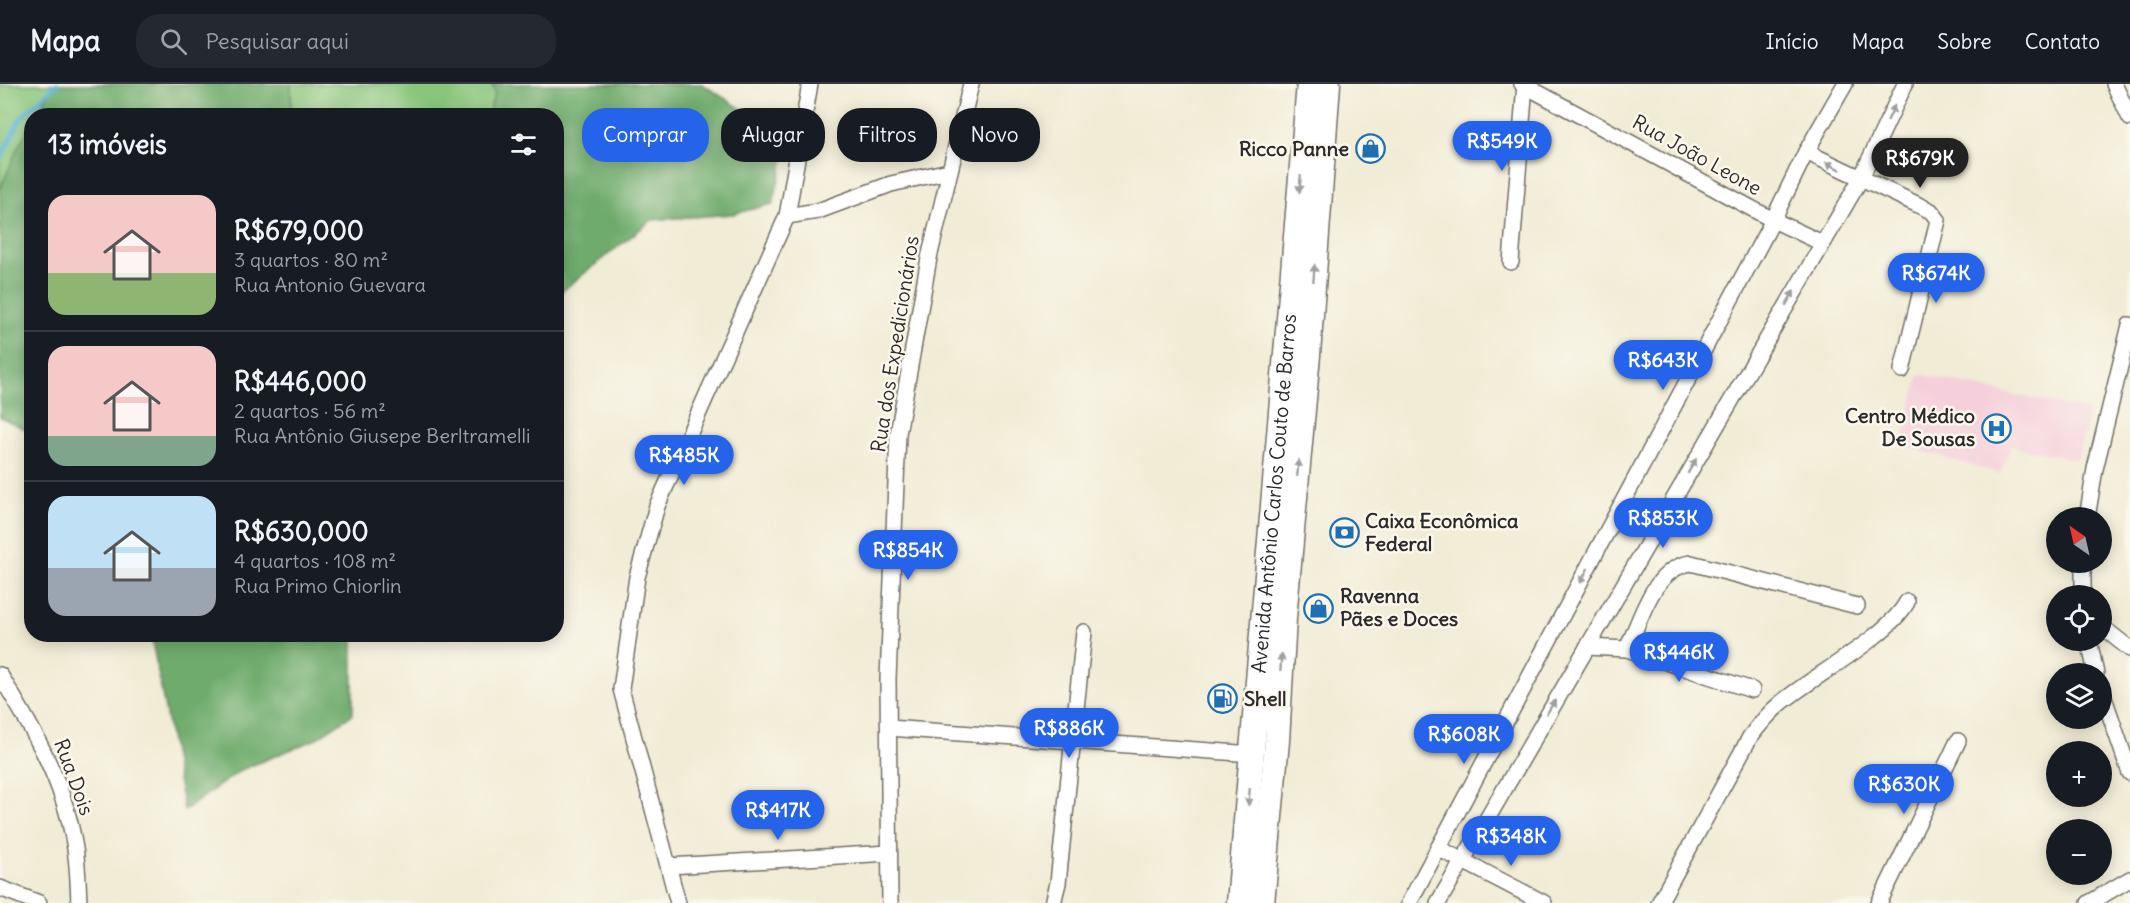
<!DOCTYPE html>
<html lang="pt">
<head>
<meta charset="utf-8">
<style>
  :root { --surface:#171b24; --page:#242831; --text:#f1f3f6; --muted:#9ea1a6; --line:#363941; --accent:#2563eb }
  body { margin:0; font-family:Delius,sans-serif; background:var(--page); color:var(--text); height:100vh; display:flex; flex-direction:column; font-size:22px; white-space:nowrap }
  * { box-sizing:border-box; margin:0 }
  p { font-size:20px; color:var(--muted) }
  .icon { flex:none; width:33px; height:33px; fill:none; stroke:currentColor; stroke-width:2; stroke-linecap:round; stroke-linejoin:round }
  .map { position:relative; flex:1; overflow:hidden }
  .details { position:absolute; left:24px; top:24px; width:540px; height:534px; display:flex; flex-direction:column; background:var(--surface); border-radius:24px; box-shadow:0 3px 15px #0003 }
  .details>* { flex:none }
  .guide { position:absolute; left:582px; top:24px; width:570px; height:54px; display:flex; gap:12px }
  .needle { width:39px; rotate:326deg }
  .tools { position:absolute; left:2046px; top:423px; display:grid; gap:12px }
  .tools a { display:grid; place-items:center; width:66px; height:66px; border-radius:50%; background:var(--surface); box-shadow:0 3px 15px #0003; font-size:30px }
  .price { position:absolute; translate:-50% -51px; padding:0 14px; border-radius:21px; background:var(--accent); color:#fff; font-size:20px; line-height:39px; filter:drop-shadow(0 2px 3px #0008) }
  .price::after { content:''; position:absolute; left:50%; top:36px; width:18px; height:14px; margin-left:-9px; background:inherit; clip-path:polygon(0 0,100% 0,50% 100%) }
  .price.on { background:#222; color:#fff }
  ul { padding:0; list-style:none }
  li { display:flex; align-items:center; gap:18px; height:150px; padding:0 24px }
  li+li { border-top:2px solid var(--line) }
  li span { display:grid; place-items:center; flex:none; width:168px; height:120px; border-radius:18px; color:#555 }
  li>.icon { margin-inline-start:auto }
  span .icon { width:72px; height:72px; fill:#fffc; stroke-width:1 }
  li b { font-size:26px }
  h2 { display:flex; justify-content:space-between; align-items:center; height:72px; padding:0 24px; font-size:26px }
  .chip { padding:0 21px; border-radius:24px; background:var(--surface); box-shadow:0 3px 15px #0003; font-size:21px; line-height:54px }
  .chip.on { background:var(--accent); color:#fff }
  header { display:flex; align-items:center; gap:36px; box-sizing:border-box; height:84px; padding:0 30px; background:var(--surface); border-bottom:2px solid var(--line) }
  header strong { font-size:28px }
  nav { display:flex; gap:33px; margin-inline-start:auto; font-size:21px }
  .search { width:420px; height:54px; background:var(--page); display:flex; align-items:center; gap:15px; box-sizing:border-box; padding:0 21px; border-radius:24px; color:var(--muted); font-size:22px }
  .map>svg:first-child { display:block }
  .built { fill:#f5cfdb }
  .green { fill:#89c67c; stroke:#5a7854; stroke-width:1.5 }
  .forest { fill:#6eab6c; stroke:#4c6b4c; stroke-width:1.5 }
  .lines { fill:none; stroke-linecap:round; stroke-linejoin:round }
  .stream { stroke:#58b1d5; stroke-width:5 }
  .street-casing { stroke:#706f66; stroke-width:18 }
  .primary-casing { stroke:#706f66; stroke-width:27 }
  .street { stroke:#fff; stroke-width:15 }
  .primary { stroke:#fff; stroke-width:24 }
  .oneway { fill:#a0a0a0 }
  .labels { text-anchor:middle; stroke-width:5; stroke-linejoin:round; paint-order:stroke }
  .poi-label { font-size:20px; font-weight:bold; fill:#2b2b2b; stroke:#fbf7ec; text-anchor:start }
  .street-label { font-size:20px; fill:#2b2b2b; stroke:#fbf7ec }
</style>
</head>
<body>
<header>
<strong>Mapa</strong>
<div class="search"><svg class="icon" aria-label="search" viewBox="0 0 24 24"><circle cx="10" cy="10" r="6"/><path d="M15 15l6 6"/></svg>Pesquisar aqui</div>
<nav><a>Início</a><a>Mapa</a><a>Sobre</a><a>Contato</a></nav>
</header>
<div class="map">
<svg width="2130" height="819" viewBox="0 0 2130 819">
  <rect width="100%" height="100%" fill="#fbf7ec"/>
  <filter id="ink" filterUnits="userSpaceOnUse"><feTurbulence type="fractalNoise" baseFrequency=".0167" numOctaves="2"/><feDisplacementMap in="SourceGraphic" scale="12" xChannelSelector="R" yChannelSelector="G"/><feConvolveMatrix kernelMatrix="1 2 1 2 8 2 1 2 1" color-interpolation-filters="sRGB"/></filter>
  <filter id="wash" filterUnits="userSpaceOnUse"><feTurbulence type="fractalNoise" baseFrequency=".008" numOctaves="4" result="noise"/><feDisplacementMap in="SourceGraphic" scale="24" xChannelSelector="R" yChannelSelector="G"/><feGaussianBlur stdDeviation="1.35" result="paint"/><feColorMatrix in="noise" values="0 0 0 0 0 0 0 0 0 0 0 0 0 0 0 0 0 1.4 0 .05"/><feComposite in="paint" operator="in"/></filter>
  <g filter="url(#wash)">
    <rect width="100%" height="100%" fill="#f1ecd5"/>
    <!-- built -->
    <path class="built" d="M1919,290L2090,327L2077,376L2011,362L2000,390L1902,361Z"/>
    <!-- green -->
    <g class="green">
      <path d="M0,0H55L36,31L32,32C31,43 6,91 0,106Z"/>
      <path d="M291,0H492L495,9L488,31L291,32Z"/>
    </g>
    <!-- forest -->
    <g class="forest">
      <path d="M55,0H291V31H36Z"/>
      <path d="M492,0H702L753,32L784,75L773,120L733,130L652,136L557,211L556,32L488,31L495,9Z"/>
      <path d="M31,40V348L0,333V106L18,63Z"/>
      <path d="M151,551H353V630L314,656L241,686L184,727Z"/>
    </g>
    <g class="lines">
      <!-- stream -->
      <path class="stream" d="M0,75L21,34L57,0"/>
    </g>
  </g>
  <g filter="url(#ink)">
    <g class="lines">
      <defs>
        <g id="street">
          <path d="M1522,0L1773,136L1822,159"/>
          <path d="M2114,0L2130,34"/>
          <path d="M1806,68L1931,127L1938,136L1902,286"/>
          <path d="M787,132L818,127L891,100L949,87"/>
          <path d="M1511,178L1525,0"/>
          <path d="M2087,434L2095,385L2130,241"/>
          <path d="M2083,478V512"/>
          <path d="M2102,543L2130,565"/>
          <path d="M2089,556L2096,590"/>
          <path d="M1587,563L1627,565L1752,606"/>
          <path d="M1627,565C1641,535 1653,484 1691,479L1857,522"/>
          <path d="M0,591C32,643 64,698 74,759C78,779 78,799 79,819"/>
          <path d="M2102,608L2130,689"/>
          <path d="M889,644L1253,670"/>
          <path d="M1438,764L1544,819"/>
          <path d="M669,782L889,769"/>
          <path d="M0,804L39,819"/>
          <path d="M678,819L621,605L637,493L657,422L787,132L810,0"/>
          <path d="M890,819L888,595L898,350L929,174L971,0"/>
          <path d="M1053,819L1058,799L1084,548"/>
          <path d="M1409,819L1773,136L1806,68L1845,0"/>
          <path d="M1438,819L1860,96L1905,0"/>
          <path d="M1659,819L1750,653C1759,641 1769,629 1781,619C1813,592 1889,552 1907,518"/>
          <path d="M1879,819L1958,657"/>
          <path d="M2089,819L2130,795"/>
        </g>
        <g id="primary">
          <path id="s1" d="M1239,819L1309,0"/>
          <path d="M1262,819L1277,657L1284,534L1308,271L1328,0"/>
        </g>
      </defs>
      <!-- street casing -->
      <use href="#street" class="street-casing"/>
      <!-- primary casing -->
      <use href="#primary" class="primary-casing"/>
      <!-- street -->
      <use href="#street" class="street"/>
      <!-- primary -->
      <use href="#primary" class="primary"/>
    </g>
    <!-- one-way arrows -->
    <defs><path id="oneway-solid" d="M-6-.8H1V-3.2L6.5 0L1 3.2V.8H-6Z" transform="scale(1.5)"/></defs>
    <g class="oneway">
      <use href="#oneway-solid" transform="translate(1891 29) rotate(-65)"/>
      <use href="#oneway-solid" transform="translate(1833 82) rotate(-153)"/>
      <use href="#oneway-solid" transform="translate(1300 100) rotate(95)"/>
      <use href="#oneway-solid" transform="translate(1314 189) rotate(-86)"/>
      <use href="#oneway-solid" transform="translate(1790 214) rotate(-60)"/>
      <use href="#oneway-solid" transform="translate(1692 382) rotate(-60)"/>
      <use href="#oneway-solid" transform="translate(1298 384) rotate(-84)"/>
      <use href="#oneway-solid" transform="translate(1584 492) rotate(118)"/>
      <use href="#oneway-solid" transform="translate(1281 578) rotate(-86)"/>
      <use href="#oneway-solid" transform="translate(1551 623) rotate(-59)"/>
      <use href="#oneway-solid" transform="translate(1249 713) rotate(95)"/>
    </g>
  </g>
  <!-- icons -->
  <defs>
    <symbol id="shop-ring" viewBox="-11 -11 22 22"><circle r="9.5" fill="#fbf7ec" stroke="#1f6fb2" stroke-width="1.5"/><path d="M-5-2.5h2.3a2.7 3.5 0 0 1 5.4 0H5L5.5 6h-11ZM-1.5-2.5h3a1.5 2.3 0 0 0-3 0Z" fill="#1f6fb2"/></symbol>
    <symbol id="hospital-ring" viewBox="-11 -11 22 22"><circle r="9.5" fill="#fbf7ec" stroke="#1f6fb2" stroke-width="1.5"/><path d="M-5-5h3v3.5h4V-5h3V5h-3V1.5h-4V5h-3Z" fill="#1f6fb2"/></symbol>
    <symbol id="bank-ring" viewBox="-11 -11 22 22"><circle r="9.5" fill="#fbf7ec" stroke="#1f6fb2" stroke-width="1.5"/><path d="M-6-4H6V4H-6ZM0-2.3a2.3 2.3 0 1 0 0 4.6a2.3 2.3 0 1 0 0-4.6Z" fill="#1f6fb2"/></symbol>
    <symbol id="fuel-ring" viewBox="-11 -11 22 22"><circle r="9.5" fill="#fbf7ec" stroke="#1f6fb2" stroke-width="1.5"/><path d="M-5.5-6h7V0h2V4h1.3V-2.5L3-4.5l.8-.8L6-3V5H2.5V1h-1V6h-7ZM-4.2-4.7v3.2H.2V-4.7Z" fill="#1f6fb2"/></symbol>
  </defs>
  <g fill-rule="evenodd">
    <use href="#shop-ring" x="1354" y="48" width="33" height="33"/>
    <use href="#hospital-ring" x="1980" y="328" width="33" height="33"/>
    <use href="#bank-ring" x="1328" y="432" width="33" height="33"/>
    <use href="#shop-ring" x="1302" y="508" width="33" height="33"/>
    <use href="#fuel-ring" x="1206" y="598" width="33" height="33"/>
  </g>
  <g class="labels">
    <!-- poi labels -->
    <g class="poi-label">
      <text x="1349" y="72" text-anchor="end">Ricco Panne</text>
      <text x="1975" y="339" text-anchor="end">Centro Médico<tspan x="1975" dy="23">De Sousas</tspan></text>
      <text x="1365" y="444">Caixa Econômica<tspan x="1365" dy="23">Federal</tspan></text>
      <text x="1340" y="519">Ravenna<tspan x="1340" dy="23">Pães e Doces</tspan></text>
      <text x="1244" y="622">Shell</text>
    </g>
    <!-- street labels -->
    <g class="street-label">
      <text transform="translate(1697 71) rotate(29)" y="7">Rua João Leone</text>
      <text transform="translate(895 260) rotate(-81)" y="7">Rua dos Expedicionários</text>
      <text dy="7" stroke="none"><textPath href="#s1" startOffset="411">Avenida Antônio Carlos Couto de Barros</textPath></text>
      <text transform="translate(74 693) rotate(70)" y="7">Rua Dois</text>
    </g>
  </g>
</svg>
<div class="tools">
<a><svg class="needle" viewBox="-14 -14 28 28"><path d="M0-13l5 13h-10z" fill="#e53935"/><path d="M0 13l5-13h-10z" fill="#9ea1a6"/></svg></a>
<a><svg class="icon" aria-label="locate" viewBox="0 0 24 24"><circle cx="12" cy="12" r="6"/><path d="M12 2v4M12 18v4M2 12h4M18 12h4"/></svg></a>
<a><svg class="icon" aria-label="layers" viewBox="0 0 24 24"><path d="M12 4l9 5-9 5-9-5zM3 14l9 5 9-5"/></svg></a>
<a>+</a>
<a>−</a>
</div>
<b class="price" style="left:1502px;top:88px">R$549K</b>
<b class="price on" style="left:1920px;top:105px">R$679K</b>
<b class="price" style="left:1936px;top:220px">R$674K</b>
<b class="price" style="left:1663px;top:307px">R$643K</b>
<b class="price" style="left:684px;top:402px">R$485K</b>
<b class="price" style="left:1663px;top:465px">R$853K</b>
<b class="price" style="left:908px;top:497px">R$854K</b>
<b class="price" style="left:1679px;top:599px">R$446K</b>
<b class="price" style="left:1069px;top:675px">R$886K</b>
<b class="price" style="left:1464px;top:681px">R$608K</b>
<b class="price" style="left:1904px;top:731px">R$630K</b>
<b class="price" style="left:778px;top:757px">R$417K</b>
<b class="price" style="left:1511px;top:783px">R$348K</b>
<div class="guide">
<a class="chip on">Comprar</a>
<a class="chip">Alugar</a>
<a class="chip">Filtros</a>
<a class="chip">Novo</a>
</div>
<section class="details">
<h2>13 imóveis<svg class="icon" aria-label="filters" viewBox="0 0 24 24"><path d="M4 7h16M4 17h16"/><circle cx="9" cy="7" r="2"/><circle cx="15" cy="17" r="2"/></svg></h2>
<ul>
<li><span style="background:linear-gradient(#f6c9c9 65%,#8fb573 0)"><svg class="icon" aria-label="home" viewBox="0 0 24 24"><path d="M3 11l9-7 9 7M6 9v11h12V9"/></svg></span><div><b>R$679,000</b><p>3 quartos · 80 m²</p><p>Rua Antonio Guevara</p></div></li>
<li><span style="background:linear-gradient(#f6c9c9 75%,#7fa58c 0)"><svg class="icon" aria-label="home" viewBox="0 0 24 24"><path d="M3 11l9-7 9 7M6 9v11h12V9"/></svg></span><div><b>R$446,000</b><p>2 quartos · 56 m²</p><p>Rua Antônio Giusepe Berltramelli</p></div></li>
<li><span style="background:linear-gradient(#bfe0f5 60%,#9aa5b1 0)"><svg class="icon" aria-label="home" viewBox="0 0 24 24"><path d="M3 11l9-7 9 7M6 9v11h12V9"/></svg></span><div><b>R$630,000</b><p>4 quartos · 108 m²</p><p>Rua Primo Chiorlin</p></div></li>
</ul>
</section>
</div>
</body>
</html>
